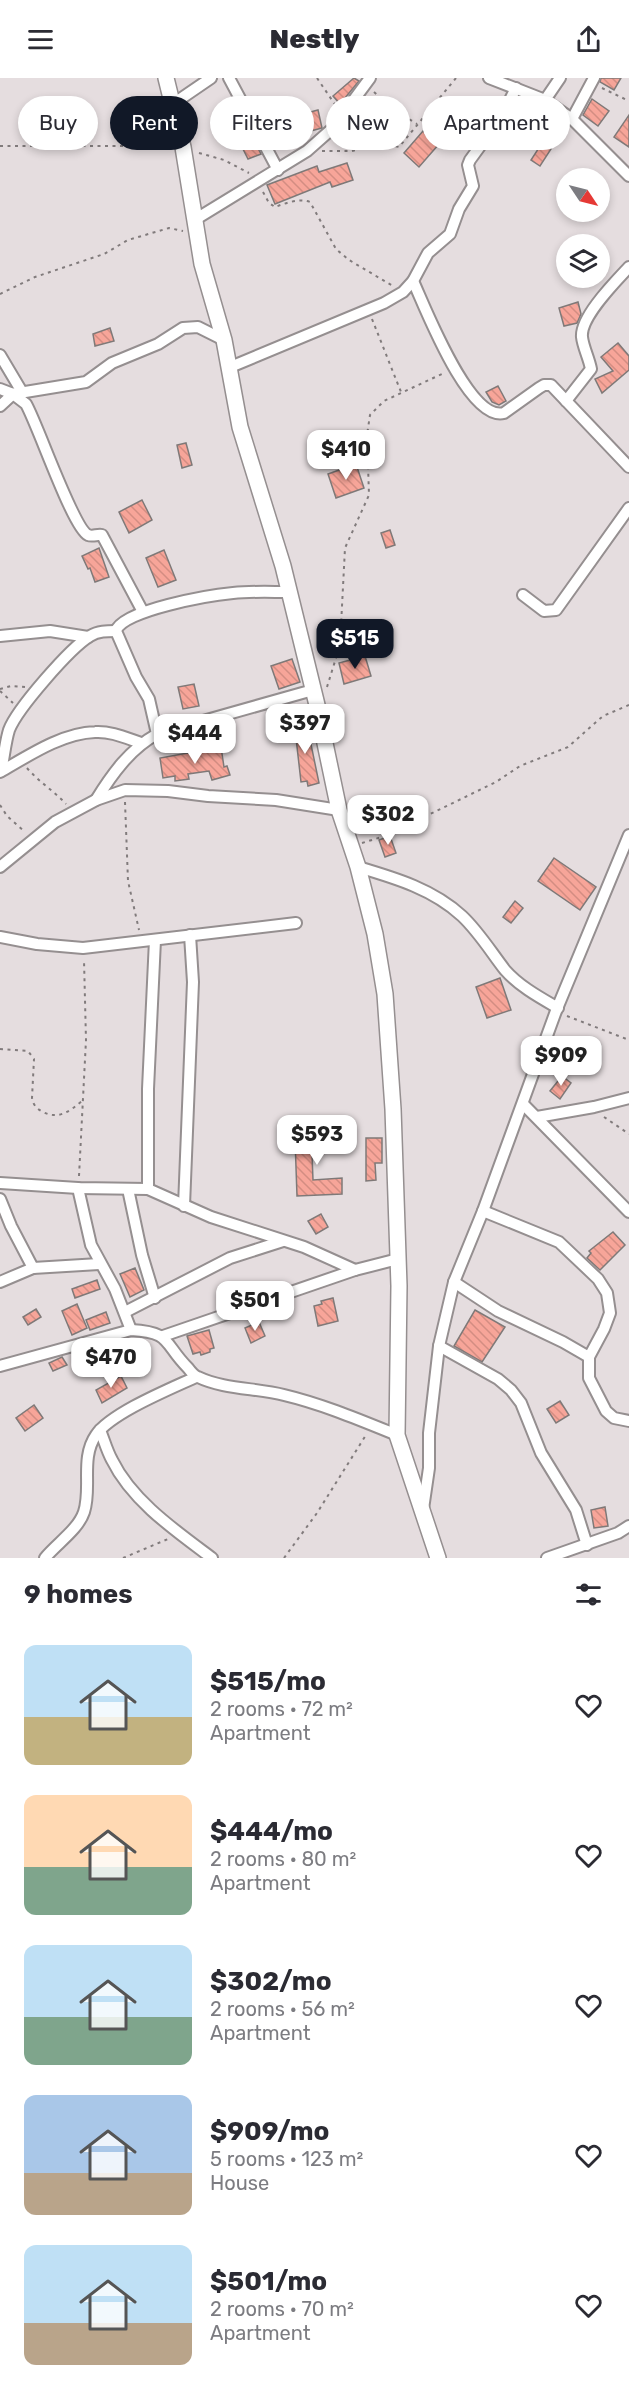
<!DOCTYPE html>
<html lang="en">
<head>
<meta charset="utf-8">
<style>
  :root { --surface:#fff; --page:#f7f7f7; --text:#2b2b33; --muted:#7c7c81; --accent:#111827 }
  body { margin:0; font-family:Rubik,sans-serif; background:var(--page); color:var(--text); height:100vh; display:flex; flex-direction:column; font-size:22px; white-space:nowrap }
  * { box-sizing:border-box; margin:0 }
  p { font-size:20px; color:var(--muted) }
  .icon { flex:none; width:33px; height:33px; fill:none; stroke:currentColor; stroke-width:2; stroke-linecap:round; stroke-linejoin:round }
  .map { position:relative; height:1480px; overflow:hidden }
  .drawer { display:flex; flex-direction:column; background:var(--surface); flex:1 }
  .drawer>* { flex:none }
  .guide { position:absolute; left:18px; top:18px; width:594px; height:54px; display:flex; gap:12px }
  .needle { width:39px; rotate:125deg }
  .buttons { position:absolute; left:556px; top:90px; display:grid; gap:12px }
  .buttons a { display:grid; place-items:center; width:54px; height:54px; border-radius:50%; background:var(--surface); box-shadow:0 3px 9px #0003; font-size:30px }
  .price { position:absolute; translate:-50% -51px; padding:0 14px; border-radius:12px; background:#fff; color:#222; font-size:20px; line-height:39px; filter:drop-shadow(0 2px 3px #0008) }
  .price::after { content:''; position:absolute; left:50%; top:36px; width:18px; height:14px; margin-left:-9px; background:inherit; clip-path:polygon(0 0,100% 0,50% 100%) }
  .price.active { background:var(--accent); color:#fff }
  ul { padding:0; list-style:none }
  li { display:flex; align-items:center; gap:18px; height:150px; padding:0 24px }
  li span { display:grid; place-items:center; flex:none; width:168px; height:120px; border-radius:12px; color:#555 }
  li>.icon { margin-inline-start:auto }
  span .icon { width:72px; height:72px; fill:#fffc; stroke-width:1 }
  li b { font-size:26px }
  h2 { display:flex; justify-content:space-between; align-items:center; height:72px; padding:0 24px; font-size:26px }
  .pill { padding:0 21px; border-radius:27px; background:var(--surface); box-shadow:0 3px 9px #0003; font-size:21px; line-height:54px }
  .pill.active { background:var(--accent); color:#fff }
  header { display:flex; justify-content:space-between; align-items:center; height:78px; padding:0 24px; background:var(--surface); font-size:27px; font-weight:800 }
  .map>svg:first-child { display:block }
  .building { fill:url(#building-back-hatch); stroke:#7f7978; stroke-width:1.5 }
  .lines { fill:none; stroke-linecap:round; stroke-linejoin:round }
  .street-casing { stroke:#958f90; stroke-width:14 }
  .secondary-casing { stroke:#958f90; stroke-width:18 }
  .path { stroke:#817b7c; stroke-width:2; stroke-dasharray:3 4.5; stroke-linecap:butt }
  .street { stroke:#fff; stroke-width:10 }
  .secondary { stroke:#fff; stroke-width:15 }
</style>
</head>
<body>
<header><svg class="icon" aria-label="menu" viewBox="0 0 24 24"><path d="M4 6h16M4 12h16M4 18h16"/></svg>Nestly<svg class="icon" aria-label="share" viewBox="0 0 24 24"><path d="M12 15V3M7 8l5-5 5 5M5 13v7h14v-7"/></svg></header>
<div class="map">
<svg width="629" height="1480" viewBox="0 0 629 1480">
  <defs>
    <pattern id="building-back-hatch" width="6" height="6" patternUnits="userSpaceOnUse" patternTransform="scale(1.5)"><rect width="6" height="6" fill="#f7a599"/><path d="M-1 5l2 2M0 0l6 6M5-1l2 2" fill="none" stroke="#d38d82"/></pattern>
  </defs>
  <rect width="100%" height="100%" fill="#e5dddf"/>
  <!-- building -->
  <g class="building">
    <path d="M354,0L359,3L340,26L333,18Z"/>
    <path d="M601,0H621L614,12L600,4Z"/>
    <path d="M592,21L609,33L598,48L583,37Z"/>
    <path d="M318,32L322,50L307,54L303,36Z"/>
    <path d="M629,37V69L614,59Z"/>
    <path d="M458,47L466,55L453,67L446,58Z"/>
    <path d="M423,53L439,66L419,89L404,75Z"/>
    <path d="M251,57L261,76L248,81L239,63Z"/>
    <path d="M542,65L551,71L540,88L531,82Z"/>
    <path d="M347,85L353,102L332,109L330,104L275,126L267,107L317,88L319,94Z"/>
    <path d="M578,224L581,236L577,245L564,248L559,230Z"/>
    <path d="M110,250L114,263L95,268L93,256Z"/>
    <path d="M618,265L629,278V292L602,315L595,301L613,293L601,279Z"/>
    <path d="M498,308L506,323L499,327L492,324L486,314Z"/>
    <path d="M186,365L192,387L182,390L177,367Z"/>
    <path d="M356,386L364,410L336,420L328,396Z"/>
    <path d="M142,422L152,442L129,455L119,434Z"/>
    <path d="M390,452L395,467L386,470L381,455Z"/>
    <path d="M99,470L109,499L95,504L90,490L88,491L82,478Z"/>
    <path d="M164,472L176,502L158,509L146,480Z"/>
    <path d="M365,578L371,598L344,606L339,585Z"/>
    <path d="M292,581L300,604L279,611L271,588Z"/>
    <path d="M194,606L199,628L183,631L178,609Z"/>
    <path d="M307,647L319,705L308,708L307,703L301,704L296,660L291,661L290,650Z"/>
    <path d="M221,669L224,689L227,688L230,697L212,702L209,693L188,696L189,701L175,703V698L163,700L160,680Z"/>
    <path d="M390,758L396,775L385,779L379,762Z"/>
    <path d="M554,780L596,809L580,832L538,803Z"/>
    <path d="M515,823L523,830L511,845L503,839Z"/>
    <path d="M500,900L511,932L487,940L476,909Z"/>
    <path d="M562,998L571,1005L560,1021L550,1013Z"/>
    <path d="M347,1059V1074L312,1076L313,1102L342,1100V1116L297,1118L295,1061Z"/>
    <path d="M366,1060H382V1085H375L376,1102L366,1103Z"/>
    <path d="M321,1136L328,1149L316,1156L308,1143Z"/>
    <path d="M613,1154L625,1167L600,1192L587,1180L591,1175L589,1173Z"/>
    <path d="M135,1190L144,1212L130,1219L120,1196Z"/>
    <path d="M97,1202L100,1211L75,1220L72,1211Z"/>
    <path d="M333,1220L338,1243L318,1248L314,1228L322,1226L321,1223Z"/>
    <path d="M77,1226L87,1250L72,1257L62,1233Z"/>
    <path d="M36,1231L41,1239L28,1247L23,1239Z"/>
    <path d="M475,1232L505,1249L482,1284L454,1268Z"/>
    <path d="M106,1234L110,1245L90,1252L86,1242Z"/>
    <path d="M259,1244L265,1258L251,1265L245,1250Z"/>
    <path d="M209,1252L214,1270L210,1271V1274L201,1277L200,1274L193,1276L187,1258Z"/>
    <path d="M62,1279L67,1287L53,1293L49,1285Z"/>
    <path d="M121,1298L127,1310L102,1325L96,1312Z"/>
    <path d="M560,1323L569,1337L556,1345L547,1331Z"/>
    <path d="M34,1327L43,1340L25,1353L16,1340Z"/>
    <path d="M605,1429L608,1448L594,1450L591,1432Z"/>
  </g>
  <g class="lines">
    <defs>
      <g id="street">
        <path d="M229,0L278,92"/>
        <path d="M489,0L545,22L572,41L629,98"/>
        <path d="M545,22L560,0"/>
        <path d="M173,26L211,0"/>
        <path d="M572,41L594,0"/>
        <path d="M196,141L307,73L333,50L370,0"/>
        <path d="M413,203C425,229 469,344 504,335L539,310L544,307H551L629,389"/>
        <path d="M0,277L22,314"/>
        <path d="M228,290L384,225L403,214L413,203L428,175L450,156L459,131L473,108L468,87L470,82L502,38L516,10"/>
        <path d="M0,311L13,316L86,304L112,285L158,266L183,250L198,249L224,262"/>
        <path d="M566,323L591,291C589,280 583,269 582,259C580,239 616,203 629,189"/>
        <path d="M0,328L13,316L26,326C38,347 73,450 88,457C93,459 97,456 102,457L143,534"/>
        <path d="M523,517L544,533L556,532L629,430"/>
        <path d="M0,558L50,553L88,559"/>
        <path d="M157,656L149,621L136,599L116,553C122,532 211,517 233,515C251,513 271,514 289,514"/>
        <path d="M1,693C4,680 5,665 9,652C17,631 70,570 90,558C98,553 107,553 116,553"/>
        <path d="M0,694C28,678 62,655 95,654C111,653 126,660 141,665"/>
        <path d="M96,722C112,696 130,671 157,656L313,612"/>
        <path d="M0,789L55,744L96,722L125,712L168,713L208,718L276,722L339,732"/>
        <path d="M358,789C395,800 433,811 462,838C479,854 491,874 505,892C519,908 539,919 558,930"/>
        <path d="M0,859L37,866L83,870L296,845"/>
        <path d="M523,1026L629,1134"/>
        <path d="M537,1039L594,1029L629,1020"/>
        <path d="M0,1105L78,1110L148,1111L211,1139L304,1169L355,1192"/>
        <path d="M78,1110L91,1167L115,1211L131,1252"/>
        <path d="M128,1111L142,1177L155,1220"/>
        <path d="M148,1111V1011L155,862"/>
        <path d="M0,1121L11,1148L33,1190"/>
        <path d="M184,1128L193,904L190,857"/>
        <path d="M483,1133L559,1164L598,1201L607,1215L610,1235L604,1251L589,1279V1300L606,1333L614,1340L629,1343"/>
        <path d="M0,1204L33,1190L99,1186"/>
        <path d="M454,1204L498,1233L563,1264L589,1279"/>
        <path d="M125,1234L230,1180L283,1163"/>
        <path d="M163,1258L355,1192L398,1181"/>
        <path d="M439,1268L498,1301L511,1312L521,1325L541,1375L576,1432L587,1467"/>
        <path d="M0,1288L131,1252C172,1254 163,1265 188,1290C191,1294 194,1298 198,1299C223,1311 256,1310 284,1317C322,1326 360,1342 397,1357"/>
        <path d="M100,1352C104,1362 107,1373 112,1382C132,1423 176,1453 212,1480"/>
        <path d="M423,1431L429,1390V1355L439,1268L454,1204L483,1133L556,933L629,757"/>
        <path d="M45,1480C56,1466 78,1452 84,1434C92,1410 80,1380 96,1357C111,1335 170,1311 196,1299"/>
        <path d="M547,1480L618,1455L629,1448"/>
      </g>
      <path id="secondary" d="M166,0L183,69L202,186L224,262L240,349L283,488L317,627L339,732L358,789L375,856L385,916L393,1031L399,1208L397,1357L438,1480"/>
    </defs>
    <!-- street casing -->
    <use href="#street" class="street-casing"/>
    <!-- secondary casing -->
    <use href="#secondary" class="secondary-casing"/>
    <!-- path -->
    <g class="path">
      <path d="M317,0L336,28"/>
      <path d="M602,10L629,23"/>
      <path d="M374,14L394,32L417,46"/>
      <path d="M0,68H168"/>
      <path d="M322,73H352L381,65L399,69L456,0"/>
      <path d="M199,75L224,82L249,95"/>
      <path d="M263,114L269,125L275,129C286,125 299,120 310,124L336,171L349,182L393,208"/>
      <path d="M0,216L35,199L104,176L128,162L169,150L183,153"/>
      <path d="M372,241L401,314"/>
      <path d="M327,609L340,567L345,470L369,417L367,357L370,337L384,323L444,295"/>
      <path d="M0,611L11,608L25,609"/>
      <path d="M0,613L13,625"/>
      <path d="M27,690C39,704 54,713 66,726"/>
      <path d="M125,724L128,803L139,852"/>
      <path d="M0,727L7,738L25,754"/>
      <path d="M362,765L385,758L496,704L520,688L568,669L603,638L629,627"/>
      <path d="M567,938L629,962"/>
      <path d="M0,971L28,973L34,981L32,1020C33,1027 37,1031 43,1034C59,1042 70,1033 82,1023"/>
      <path d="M604,1039L629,1056"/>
      <path d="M79,1098L86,962L84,882"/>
      <path d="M123,1480L168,1461"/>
      <path d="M284,1480L317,1435L366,1357"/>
    </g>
    <!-- street -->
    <use href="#street" class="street"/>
    <!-- secondary -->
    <use href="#secondary" class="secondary"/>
  </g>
</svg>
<div class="buttons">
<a><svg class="needle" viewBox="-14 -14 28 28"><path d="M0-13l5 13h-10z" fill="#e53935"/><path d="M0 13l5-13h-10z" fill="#7c7c81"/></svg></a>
<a><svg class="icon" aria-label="layers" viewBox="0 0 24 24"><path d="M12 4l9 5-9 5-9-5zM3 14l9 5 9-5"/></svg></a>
</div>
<b class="price" style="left:346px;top:403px">$410</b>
<b class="price active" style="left:355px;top:592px">$515</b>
<b class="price" style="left:305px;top:677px">$397</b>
<b class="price" style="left:195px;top:687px">$444</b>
<b class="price" style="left:388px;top:768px">$302</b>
<b class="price" style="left:561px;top:1009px">$909</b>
<b class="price" style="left:317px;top:1088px">$593</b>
<b class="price" style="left:255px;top:1254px">$501</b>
<b class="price" style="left:111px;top:1311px">$470</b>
<div class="guide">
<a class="pill">Buy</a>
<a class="pill active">Rent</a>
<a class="pill">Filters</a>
<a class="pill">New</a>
<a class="pill">Apartment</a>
</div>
</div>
<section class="drawer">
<h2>9 homes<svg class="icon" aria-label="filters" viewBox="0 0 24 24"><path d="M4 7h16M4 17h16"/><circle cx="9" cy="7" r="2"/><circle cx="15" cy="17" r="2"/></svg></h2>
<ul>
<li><span style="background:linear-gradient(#bfe0f5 60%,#c2b280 0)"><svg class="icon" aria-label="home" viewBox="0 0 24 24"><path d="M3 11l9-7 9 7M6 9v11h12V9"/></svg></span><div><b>$515/mo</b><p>2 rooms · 72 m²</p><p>Apartment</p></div><svg class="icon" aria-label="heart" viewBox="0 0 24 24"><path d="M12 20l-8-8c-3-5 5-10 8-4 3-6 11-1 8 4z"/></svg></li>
<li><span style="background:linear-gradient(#ffd9b3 60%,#7fa58c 0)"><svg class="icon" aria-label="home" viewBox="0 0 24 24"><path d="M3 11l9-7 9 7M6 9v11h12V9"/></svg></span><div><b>$444/mo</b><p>2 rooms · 80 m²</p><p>Apartment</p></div><svg class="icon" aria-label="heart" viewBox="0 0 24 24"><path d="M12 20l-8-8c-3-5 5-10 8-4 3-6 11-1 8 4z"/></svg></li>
<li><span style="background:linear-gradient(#bfe0f5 60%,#7fa58c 0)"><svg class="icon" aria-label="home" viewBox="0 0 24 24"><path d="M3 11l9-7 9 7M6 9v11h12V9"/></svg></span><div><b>$302/mo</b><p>2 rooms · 56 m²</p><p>Apartment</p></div><svg class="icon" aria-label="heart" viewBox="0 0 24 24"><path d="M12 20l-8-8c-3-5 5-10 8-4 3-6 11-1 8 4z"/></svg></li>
<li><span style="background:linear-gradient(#a9c7e8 65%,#b9a48a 0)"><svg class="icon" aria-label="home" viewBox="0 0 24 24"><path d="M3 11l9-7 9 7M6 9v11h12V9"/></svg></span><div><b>$909/mo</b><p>5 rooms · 123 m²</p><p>House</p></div><svg class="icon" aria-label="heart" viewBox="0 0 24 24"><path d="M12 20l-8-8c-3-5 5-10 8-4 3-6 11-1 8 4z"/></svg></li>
<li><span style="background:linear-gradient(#bfe0f5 65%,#b9a48a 0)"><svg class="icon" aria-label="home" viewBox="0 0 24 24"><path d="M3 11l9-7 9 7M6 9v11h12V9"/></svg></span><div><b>$501/mo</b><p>2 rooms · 70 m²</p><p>Apartment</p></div><svg class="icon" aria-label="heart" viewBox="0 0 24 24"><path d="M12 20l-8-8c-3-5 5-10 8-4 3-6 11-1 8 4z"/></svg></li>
</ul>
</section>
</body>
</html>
